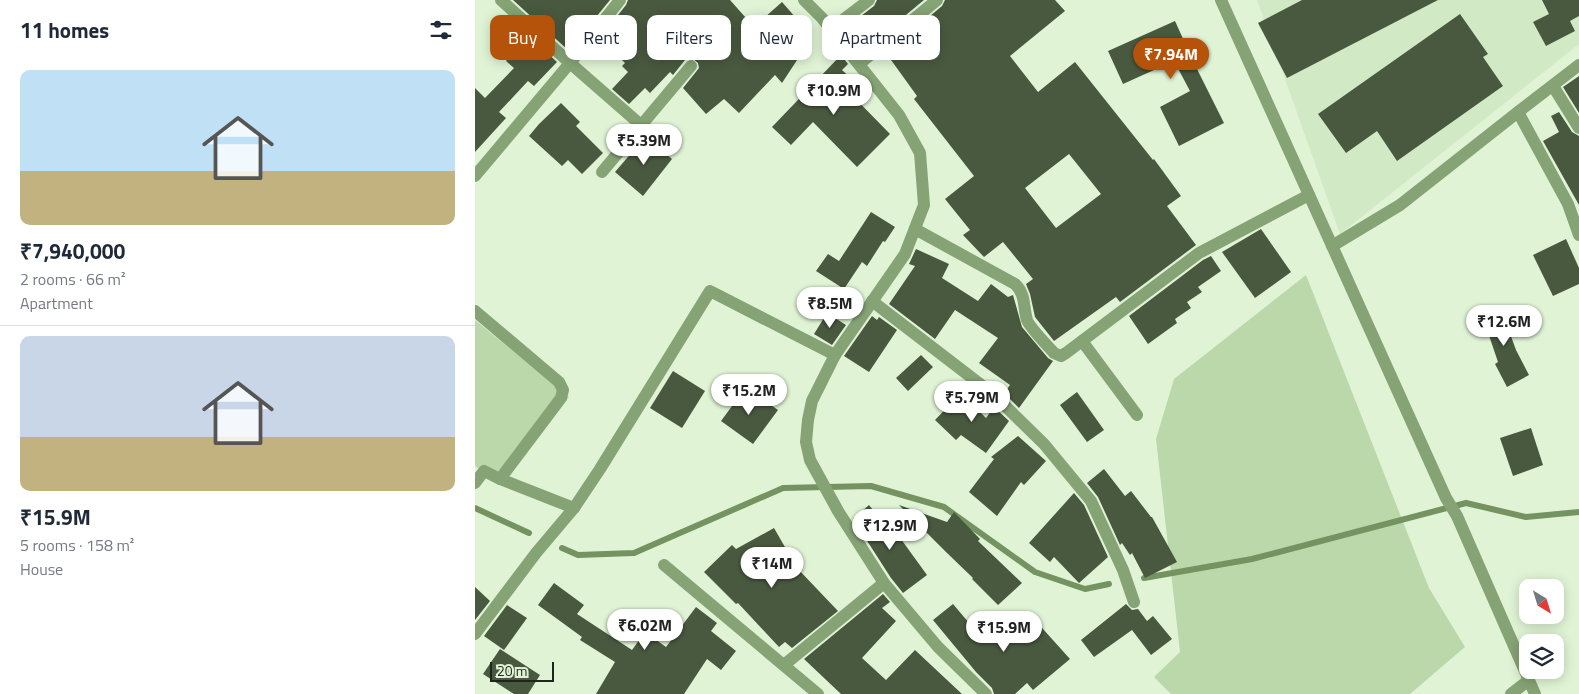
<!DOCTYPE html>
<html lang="en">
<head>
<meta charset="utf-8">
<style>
  :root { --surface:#fff; --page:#f2f2f3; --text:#1f2937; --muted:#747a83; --line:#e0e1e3; --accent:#b45309 }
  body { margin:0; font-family:"Titillium Web",sans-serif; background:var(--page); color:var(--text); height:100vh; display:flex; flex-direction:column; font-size:19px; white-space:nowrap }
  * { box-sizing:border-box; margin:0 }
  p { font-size:16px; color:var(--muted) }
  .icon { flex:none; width:28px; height:28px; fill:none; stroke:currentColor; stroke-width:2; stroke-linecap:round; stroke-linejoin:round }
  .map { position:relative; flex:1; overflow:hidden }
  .sheet { display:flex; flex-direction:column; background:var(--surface); width:475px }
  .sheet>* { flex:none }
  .banner { position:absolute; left:15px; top:15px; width:475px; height:45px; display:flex; gap:10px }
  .needle { width:32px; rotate:142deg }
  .controls { position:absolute; left:1044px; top:579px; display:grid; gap:10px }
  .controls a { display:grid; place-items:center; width:45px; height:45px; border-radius:10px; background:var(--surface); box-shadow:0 2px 12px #0003; font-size:25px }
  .scale { position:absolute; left:15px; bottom:12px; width:64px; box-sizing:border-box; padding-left:5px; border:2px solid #1e251a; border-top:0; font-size:14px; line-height:18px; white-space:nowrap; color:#1e251a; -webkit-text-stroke:4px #e0f4d5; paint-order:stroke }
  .price { position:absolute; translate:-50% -42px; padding:0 11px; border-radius:18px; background:#fff; color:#222; font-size:16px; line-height:32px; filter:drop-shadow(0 1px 2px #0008) }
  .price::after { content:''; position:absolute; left:50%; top:30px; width:15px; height:11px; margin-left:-8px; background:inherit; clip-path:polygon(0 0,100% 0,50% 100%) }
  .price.on { background:var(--accent); color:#fff }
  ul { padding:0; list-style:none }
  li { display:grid; align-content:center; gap:10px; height:265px; padding:0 20px }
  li+li { border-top:1px solid var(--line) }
  li span { display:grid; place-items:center; height:155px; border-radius:10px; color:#555 }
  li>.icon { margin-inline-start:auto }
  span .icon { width:90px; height:90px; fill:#fffc; stroke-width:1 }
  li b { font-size:21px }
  h2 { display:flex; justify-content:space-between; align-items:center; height:60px; padding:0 20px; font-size:21px }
  .chip { padding:0 18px; border-radius:10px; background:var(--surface); box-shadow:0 2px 12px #0003; font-size:18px; line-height:45px }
  .chip.on { background:var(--accent); color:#fff }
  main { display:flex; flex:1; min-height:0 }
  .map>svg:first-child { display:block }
  .built { fill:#d1e9c4 }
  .green { fill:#bad8aa }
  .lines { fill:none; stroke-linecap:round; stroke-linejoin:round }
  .stream { stroke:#749361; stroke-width:6 }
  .building { fill:#49593f; fill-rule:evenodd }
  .minor { stroke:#86a375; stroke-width:12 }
</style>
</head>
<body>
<main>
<section class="sheet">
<h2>11 homes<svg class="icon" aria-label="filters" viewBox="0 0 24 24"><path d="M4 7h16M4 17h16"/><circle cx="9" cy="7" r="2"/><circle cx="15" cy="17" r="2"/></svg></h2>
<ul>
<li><span style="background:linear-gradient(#bfe0f5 65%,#c2b280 0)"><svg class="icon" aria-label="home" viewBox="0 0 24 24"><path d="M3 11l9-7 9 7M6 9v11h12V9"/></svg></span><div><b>₹7,940,000</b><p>2 rooms · 66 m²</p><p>Apartment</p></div></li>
<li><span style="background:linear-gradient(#c9d6e8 65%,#c2b280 0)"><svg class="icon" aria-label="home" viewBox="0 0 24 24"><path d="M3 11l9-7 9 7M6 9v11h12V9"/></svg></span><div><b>₹15.9M</b><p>5 rooms · 158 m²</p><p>House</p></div></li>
</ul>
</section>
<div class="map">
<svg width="1104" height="694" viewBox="0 0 1104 694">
  <rect width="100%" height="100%" fill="#e0f4d5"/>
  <!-- built -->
  <path class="built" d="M782,0H1104V44L865,234Z"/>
  <!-- green -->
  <g class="green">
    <path d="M831,275L954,588L990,647L935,694H696L679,677L705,652L681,439L699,379Z"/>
    <path d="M0,320L94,397L27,485L0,466Z"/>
  </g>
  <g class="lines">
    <!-- stream -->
    <g class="stream">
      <path d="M0,508L54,533"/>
      <path d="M87,548L103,555L159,553L308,488L396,486L469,507L560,572L610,589L634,584"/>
      <path d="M669,578L777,559L991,503L1051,517L1104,512"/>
    </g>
  </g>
  <!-- building -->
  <g class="building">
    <path d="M38,0H135L103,39L93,50Z"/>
    <path d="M153,0H255L279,27L307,2L321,18L314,25L327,40L322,44L328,51L307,83L300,75L264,113L249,99L231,114L208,88L224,68L223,63L217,58L210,60L198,75L195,72L175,93L170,88L154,104L137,89L153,72L147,66L150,63L125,38L151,5Z"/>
    <path d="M402,0H449L385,53L369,29L399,6Z"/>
    <path d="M470,0H580L590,11L535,56L563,92L600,62L678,160L679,159L706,196L692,206L721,245L645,302L641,297L579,341L560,317L555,294L551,284L558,279L528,242L509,257L488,235L495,230L470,199L499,176L439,99L442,96L411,53L467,6ZM594,154L626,194L581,228L550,188Z"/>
    <path d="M827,0H963L812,78L783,23Z"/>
    <path d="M1067,0H1104V16L1095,21L1100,31L1071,46L1058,22L1074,14Z"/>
    <path d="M985,14L1013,54L1008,57L1028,86L922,161L902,131L871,153L843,114Z"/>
    <path d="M700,21L719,63L749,123L704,146L685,107L715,91L699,61L648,84L633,51Z"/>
    <path d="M54,36L82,62L59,86L53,81L24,112L31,118L0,152V88L10,98L39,68L31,61Z"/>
    <path d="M366,55L373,64L367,70L378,80L370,88L415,134L382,167L338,122L316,145L297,127Z"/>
    <path d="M1104,76V113L1088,87Z"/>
    <path d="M86,103L105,122L101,126L128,153L107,174L93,160L87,166L54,136L64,124Z"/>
    <path d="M1084,112L1097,132L1104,136V205L1068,141L1084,132L1076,116Z"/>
    <path d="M171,136L197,159L168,196L140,172Z"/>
    <path d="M396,212L420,227L410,242L408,241L392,266L387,262L369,289L341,271L353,254L364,261Z"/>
    <path d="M786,229L816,272L780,298L747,252Z"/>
    <path d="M1091,239L1104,268V284L1078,296L1058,255Z"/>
    <path d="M441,249L474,264L467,278L503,301L516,284L533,297L538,295L547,327L573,358L578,361L544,408L529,393L535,385L504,363L523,338L480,310L460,339L414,304L440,266L434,264Z"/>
    <path d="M736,256L746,271L723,287L727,292L712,302L716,308L700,319L702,323L673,344L654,316L728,260Z"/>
    <path d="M1025,306L1041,350L1054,375L1032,387L1020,364L1023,362L1006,312Z"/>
    <path d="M352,313L371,325L357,345L339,334Z"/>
    <path d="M397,316L402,320L404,317L422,330L394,372L369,356Z"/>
    <path d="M446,355L458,367L433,391L421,378Z"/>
    <path d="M198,371L230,391L207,428L175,408Z"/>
    <path d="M271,387L303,410L278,444L246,421Z"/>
    <path d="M602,392L629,430L612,442L585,405Z"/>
    <path d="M486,393L511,418L519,407L534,421L511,453L486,435L481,440L460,420Z"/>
    <path d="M1056,428L1068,465L1038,476L1025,438Z"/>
    <path d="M543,436L571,461L549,485L546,482L522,516L494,492L519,459L516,457Z"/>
    <path d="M629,469L650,496L656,491L676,517H677L702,562L670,578L657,553L655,555L647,543L645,545L623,497L612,483Z"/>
    <path d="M599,493L609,505L633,557L604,583L579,557L575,562L554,543Z"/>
    <path d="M394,505L421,539L423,535L452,575L428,593L416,578L378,519Z"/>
    <path d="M424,505L472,522L479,512L505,539L503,541L547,583L523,605L497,579L498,578L471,552Z"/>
    <path d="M299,528L322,568L363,611L317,648L310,642L304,647L263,603L261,604L229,572L257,545L261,549Z"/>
    <path d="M79,583L109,605L102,614L157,650L170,632L191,647L221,607L242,623L236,631L261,651L246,670L232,659L209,694H121L140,662L105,640L107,637L63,605Z"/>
    <path d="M0,587L15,601L0,620Z"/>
    <path d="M408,594L415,602L407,608L421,621L387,658L411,680L440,650L487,694H366L329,659Z"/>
    <path d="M478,604L500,630L512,620L531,644L559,619L595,659L558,690L552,683L540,694H519L517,688L501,672L458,620Z"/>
    <path d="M651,604L657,610L663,609L672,621L678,616L697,639L676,655L657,630L619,657L606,640Z"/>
    <path d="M32,605L52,618L29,650L9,636Z"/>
    <path d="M25,649L65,675L53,694H39L8,674Z"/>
  </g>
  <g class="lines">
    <!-- minor -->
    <g class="minor">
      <path d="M26,0L95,63L167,126"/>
      <path d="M329,0L347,18L424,115L445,153L449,205L430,254L360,355L337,401L333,420L331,442L335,460L363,511L409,583L463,647L511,694"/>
      <path d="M746,0L971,498L982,516L1060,694"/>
      <path d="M356,29L394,0"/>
      <path d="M384,64L462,0"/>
      <path d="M1078,86L1104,128"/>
      <path d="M1043,112L1093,204L1104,235"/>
      <path d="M127,172L216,66"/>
      <path d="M0,176L95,63L145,0"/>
      <path d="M440,229L540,284C551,294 548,307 552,320C555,328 573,346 579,353L586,356L591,353L724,253L834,195"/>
      <path d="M857,246L925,205L1043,112L1104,65"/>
      <path d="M397,301L518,394L569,444L616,501L648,570L659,602"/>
      <path d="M0,311L84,382L88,390L86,398L25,479"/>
      <path d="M607,341L662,415"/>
      <path d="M0,483L9,471L25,479L99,508"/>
      <path d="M189,565L343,694"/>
      <path d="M0,634L61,553L99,508L125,469L235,291L360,355"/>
      <path d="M309,665L409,583"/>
      <path d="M1036,694L1054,680"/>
    </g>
  </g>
</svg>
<div class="controls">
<a><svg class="needle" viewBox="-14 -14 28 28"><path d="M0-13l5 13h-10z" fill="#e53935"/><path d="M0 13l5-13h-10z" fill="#747a83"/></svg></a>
<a><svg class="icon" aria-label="layers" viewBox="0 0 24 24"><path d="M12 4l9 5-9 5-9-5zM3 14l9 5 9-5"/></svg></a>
</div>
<div class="scale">20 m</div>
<b class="price on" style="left:696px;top:80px">₹7.94M</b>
<b class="price" style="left:359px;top:116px">₹10.9M</b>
<b class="price" style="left:169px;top:166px">₹5.39M</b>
<b class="price" style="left:355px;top:329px">₹8.5M</b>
<b class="price" style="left:1029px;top:347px">₹12.6M</b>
<b class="price" style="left:274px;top:416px">₹15.2M</b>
<b class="price" style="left:497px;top:423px">₹5.79M</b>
<b class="price" style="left:415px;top:551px">₹12.9M</b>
<b class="price" style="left:297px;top:589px">₹14M</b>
<b class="price" style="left:170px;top:651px">₹6.02M</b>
<b class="price" style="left:529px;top:653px">₹15.9M</b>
<div class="banner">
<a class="chip on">Buy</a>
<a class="chip">Rent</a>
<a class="chip">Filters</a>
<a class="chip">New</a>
<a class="chip">Apartment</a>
</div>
</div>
</main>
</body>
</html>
